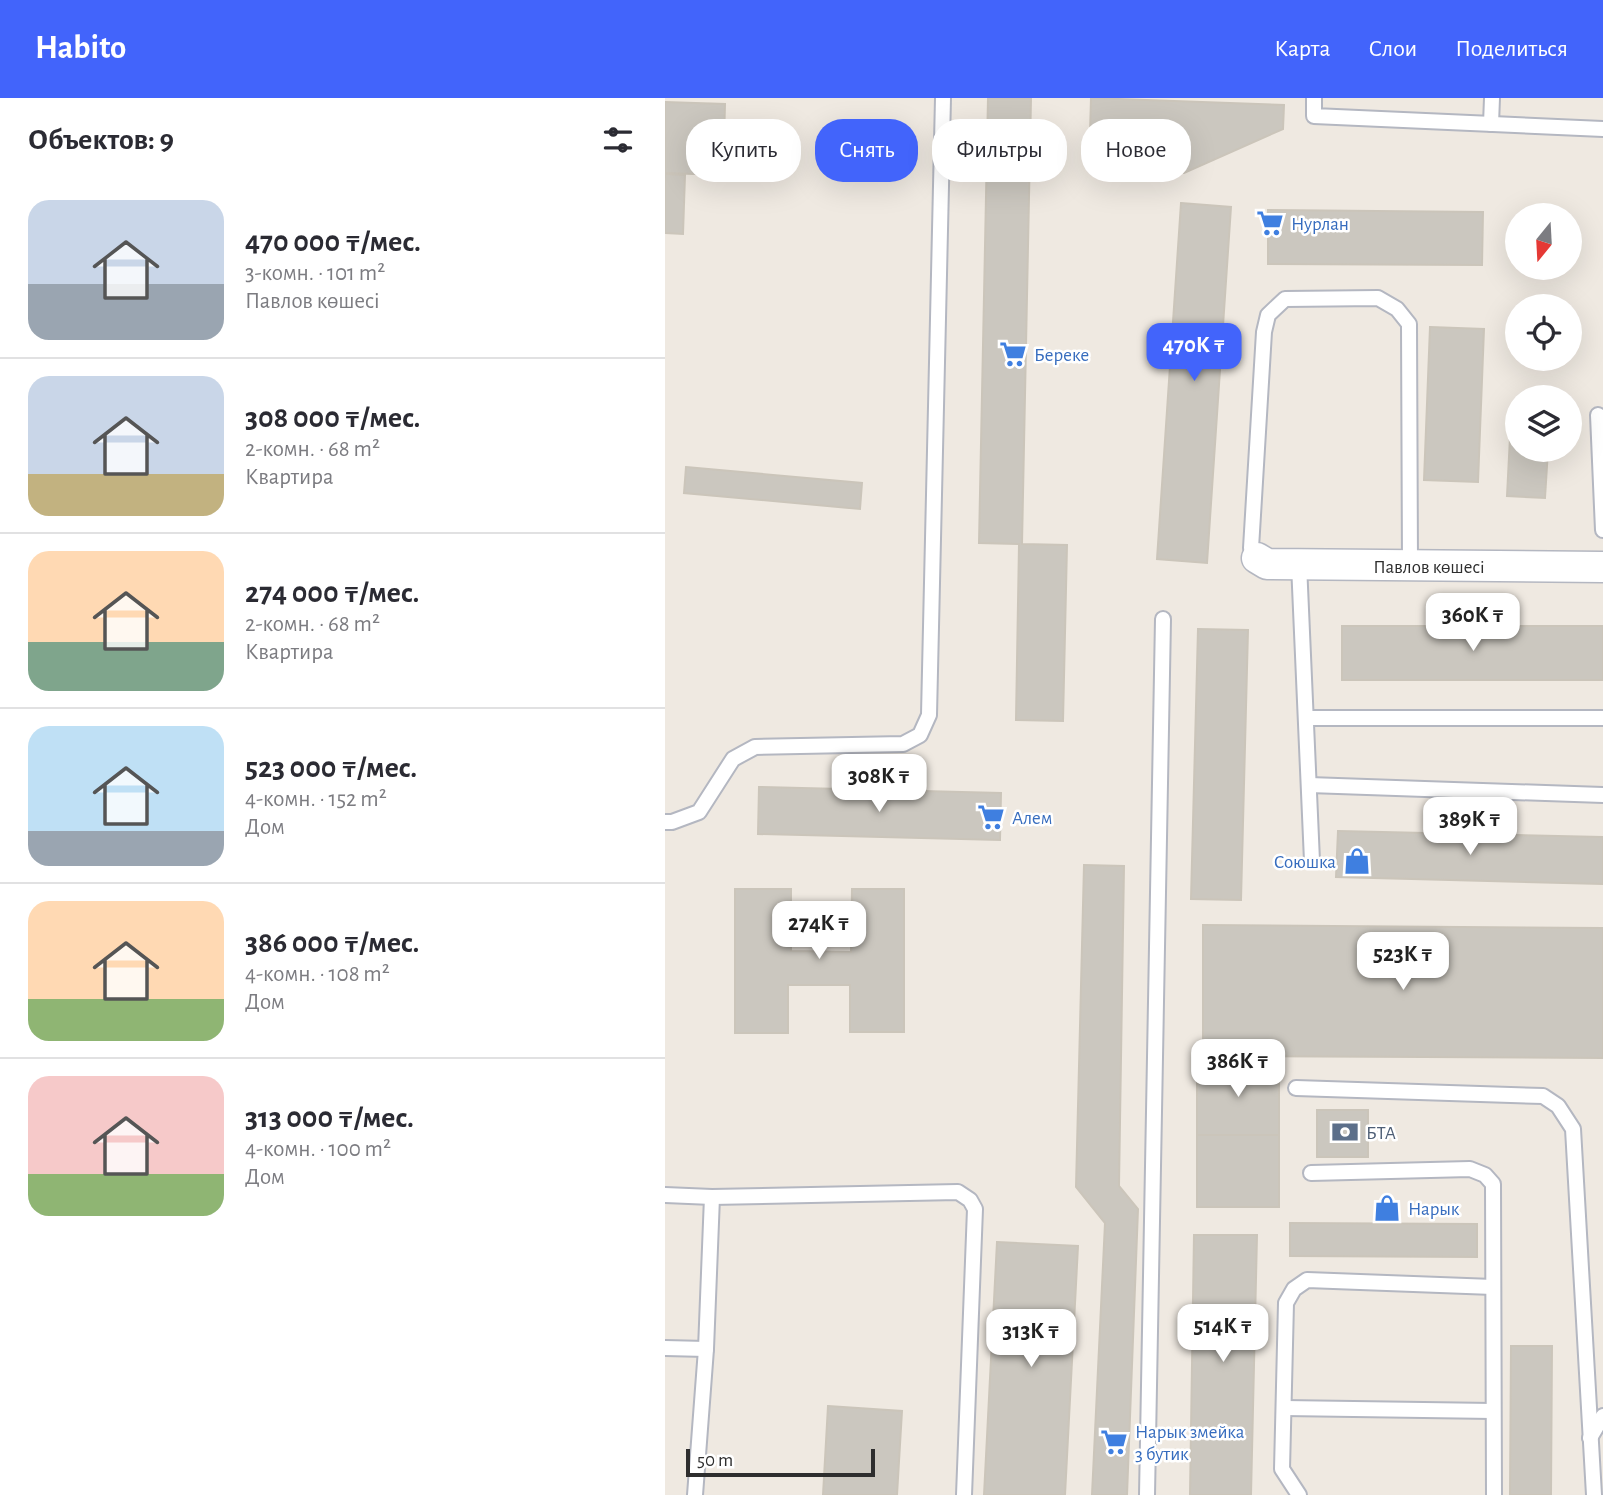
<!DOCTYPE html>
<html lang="ru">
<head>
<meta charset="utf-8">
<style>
  :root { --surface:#fff; --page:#f7f7f7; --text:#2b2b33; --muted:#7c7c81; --line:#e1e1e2; --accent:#4264fb }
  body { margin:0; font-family:"Alegreya Sans",sans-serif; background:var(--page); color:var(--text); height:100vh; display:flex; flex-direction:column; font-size:26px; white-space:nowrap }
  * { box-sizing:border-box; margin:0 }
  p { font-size:23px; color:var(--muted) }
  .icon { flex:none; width:38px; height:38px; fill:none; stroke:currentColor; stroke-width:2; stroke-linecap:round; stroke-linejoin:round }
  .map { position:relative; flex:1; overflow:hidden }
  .side { display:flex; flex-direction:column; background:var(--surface); width:665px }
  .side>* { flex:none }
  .guide { position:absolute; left:21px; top:21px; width:665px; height:63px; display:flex; gap:14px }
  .needle { width:46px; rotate:198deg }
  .tools { position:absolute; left:840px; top:105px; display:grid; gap:14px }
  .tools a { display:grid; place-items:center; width:77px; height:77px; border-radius:50%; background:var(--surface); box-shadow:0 7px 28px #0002; font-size:35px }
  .scale { position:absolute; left:21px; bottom:18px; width:189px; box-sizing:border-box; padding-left:7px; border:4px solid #2e2e2e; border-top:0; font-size:19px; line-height:24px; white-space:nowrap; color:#2e2e2e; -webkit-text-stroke:5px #fff; paint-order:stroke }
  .price { position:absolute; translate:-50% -60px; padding:0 16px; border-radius:14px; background:#fff; color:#222; font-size:23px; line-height:46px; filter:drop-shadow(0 2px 4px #0008) }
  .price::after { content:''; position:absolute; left:50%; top:42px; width:21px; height:16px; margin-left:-10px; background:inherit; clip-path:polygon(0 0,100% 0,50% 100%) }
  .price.active { background:var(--accent); color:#fff }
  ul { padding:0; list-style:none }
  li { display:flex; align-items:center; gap:21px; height:175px; padding:0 28px }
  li+li { border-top:2px solid var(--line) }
  li span { display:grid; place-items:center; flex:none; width:196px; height:140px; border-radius:21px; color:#555 }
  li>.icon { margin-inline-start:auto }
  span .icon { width:84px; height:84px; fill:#fffc; stroke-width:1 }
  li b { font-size:30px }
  h2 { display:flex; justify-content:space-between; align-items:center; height:84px; padding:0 28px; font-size:30px }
  .tag { padding:0 24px; border-radius:28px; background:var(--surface); box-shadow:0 7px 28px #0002; font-size:24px; line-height:63px }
  .tag.active { background:var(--accent); color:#fff }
  header { display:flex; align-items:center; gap:42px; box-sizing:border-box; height:98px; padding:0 35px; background:var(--accent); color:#fff }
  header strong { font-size:33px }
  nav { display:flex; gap:38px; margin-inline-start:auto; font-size:24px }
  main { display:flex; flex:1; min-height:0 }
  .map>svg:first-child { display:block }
  .building { fill:#cbc7bf; stroke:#cbc5ba; stroke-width:2 }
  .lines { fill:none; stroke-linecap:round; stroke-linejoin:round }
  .lane-casing { stroke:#b4b7c1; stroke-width:18 }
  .street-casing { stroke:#b4b7c1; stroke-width:33 }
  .lane { stroke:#fff; stroke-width:14 }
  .street { stroke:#fff; stroke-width:30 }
  .labels { text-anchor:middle; stroke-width:5; stroke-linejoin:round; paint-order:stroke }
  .shop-label { font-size:19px; fill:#366cbe; stroke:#fff; text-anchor:start }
  .street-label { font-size:19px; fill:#2e2e2e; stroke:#fff }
  .service-label { font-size:19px; fill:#4e5e75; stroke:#fff; text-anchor:start }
</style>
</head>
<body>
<header>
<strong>Habito</strong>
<nav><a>Карта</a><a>Слои</a><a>Поделиться</a></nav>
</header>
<main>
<section class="side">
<h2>Объектов: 9<svg class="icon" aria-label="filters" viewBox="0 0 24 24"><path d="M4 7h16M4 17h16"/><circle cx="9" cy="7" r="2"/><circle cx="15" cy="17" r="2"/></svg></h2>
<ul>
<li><span style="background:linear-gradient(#c9d6e8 60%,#9aa5b1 0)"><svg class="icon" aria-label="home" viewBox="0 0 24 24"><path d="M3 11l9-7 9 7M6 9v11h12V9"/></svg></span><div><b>470 000 ₸/мес.</b><p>3-комн. · 101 m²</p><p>Павлов көшесі</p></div></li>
<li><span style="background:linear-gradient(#c9d6e8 70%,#c2b280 0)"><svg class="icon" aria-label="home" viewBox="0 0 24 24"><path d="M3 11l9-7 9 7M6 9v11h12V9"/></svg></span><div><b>308 000 ₸/мес.</b><p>2-комн. · 68 m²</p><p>Квартира</p></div></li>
<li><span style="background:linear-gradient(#ffd9b3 65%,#7fa58c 0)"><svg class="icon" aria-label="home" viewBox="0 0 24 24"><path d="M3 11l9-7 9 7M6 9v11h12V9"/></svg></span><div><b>274 000 ₸/мес.</b><p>2-комн. · 68 m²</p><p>Квартира</p></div></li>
<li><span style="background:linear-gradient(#bfe0f5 75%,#9aa5b1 0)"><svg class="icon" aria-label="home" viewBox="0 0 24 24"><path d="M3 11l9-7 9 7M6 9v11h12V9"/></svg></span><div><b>523 000 ₸/мес.</b><p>4-комн. · 152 m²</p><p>Дом</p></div></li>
<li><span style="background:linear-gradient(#ffd9b3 70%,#8fb573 0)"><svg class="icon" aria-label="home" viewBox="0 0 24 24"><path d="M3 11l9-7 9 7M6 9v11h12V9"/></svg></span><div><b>386 000 ₸/мес.</b><p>4-комн. · 108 m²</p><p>Дом</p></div></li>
<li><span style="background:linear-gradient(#f6c9c9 70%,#8fb573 0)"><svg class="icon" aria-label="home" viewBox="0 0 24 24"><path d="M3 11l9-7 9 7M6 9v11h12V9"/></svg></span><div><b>313 000 ₸/мес.</b><p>4-комн. · 100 m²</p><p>Дом</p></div></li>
</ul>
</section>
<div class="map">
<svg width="938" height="1397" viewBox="0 0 938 1397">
  <rect width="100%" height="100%" fill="#efe9e1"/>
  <!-- building -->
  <g class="building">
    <path d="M323,0H366L357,446L402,447L398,623L351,622L354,446L314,445Z"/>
    <path d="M426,0L619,7L618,31L519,75L424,72Z"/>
    <path d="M0,4L60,6L58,77L0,75Z"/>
    <path d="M0,76L20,77L18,136L0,135Z"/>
    <path d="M516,105L566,109L542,465L492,461Z"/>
    <path d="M603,112L818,114L817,167L603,166Z"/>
    <path d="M765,229L819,231L813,384L759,382Z"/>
    <path d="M846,320H852V352H883L880,400L842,398Z"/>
    <path d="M21,369L197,385L195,411L19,395Z"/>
    <rect x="677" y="528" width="261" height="54"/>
    <path d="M533,531L583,532L576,802L526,801Z"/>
    <path d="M94,689L336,695L335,742L93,736Z"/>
    <path d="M673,733L938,739V786L671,779Z"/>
    <path d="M419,767L459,768L454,1088L473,1111L462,1397H427L440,1125L411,1089Z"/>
    <path d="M70,791H126V853L186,854L187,791H239V934H185V887H123V935H70Z"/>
    <path d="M538,827L938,830V960L538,958Z"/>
    <rect x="532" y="965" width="82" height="72"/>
    <rect x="652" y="1012" width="51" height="47"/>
    <rect x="532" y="1037" width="82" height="72"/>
    <path d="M625,1125L812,1126V1159L625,1158Z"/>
    <path d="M529,1137H592L586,1397H525Z"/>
    <path d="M332,1144L413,1148L400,1397H319Z"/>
    <path d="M846,1248H887L886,1397H845Z"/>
    <path d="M163,1308L237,1313L232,1397H158Z"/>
  </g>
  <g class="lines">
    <defs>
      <g id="lane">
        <path d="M649,0V18L938,31"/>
        <path d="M826,26L827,0"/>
        <path d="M933,317L938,432"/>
        <path d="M592,460L586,450L599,234L603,217L620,201L713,200L732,211L744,226L745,467"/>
        <path d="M634,466L647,763"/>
        <path d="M642,620H938"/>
        <path d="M644,687L938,697"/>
        <path d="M0,724H7L34,714L68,661L90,649L238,646L255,637L264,617L278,0"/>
        <path d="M631,990L878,998L893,1008L908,1031L929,1397"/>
        <path d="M646,1075L805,1071L820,1077L828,1086L829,1397"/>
        <path d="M0,1097L47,1099L293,1094L305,1102L310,1111L299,1397"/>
        <path d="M0,1250L41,1251"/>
        <path d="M619,1310L828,1313"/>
        <path d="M925,1340L938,1318"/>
        <path d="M30,1397L41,1251L47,1099"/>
        <path d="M482,1397L498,521"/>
        <path d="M634,1397L617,1371L621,1205L629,1191L642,1182L828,1189"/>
      </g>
      <path id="street" d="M592,460L602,466L938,469"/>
    </defs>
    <!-- lane casing -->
    <use href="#lane" class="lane-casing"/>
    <!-- street casing -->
    <use href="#street" class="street-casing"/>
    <!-- lane -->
    <use href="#lane" class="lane"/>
    <!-- street -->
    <use href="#street" class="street"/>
  </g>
  <!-- icons -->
  <defs>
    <symbol id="supermarket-bare" viewBox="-9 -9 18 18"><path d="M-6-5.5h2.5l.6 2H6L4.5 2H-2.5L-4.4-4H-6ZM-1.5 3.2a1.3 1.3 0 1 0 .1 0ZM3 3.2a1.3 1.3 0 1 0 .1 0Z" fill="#3f7fe0" stroke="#fff" stroke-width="2.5" paint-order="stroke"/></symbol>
    <symbol id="shop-bare" viewBox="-9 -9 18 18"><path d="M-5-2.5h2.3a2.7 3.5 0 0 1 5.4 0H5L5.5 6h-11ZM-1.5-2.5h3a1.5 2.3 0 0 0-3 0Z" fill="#3f7fe0" stroke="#fff" stroke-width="2.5" paint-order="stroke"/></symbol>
    <symbol id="bank-bare" viewBox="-9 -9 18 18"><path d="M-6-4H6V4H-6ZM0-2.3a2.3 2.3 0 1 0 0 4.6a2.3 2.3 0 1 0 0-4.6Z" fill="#5c6f8a" stroke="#fff" stroke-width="2.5" paint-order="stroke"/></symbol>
  </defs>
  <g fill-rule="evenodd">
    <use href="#supermarket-bare" x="586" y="106" width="38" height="38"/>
    <use href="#supermarket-bare" x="329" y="237" width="38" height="38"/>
    <use href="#supermarket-bare" x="307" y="700" width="38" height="38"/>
    <use href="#shop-bare" x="673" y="744" width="38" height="38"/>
    <use href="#bank-bare" x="661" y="1015" width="38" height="38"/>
    <use href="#shop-bare" x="703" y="1091" width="38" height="38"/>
    <use href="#supermarket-bare" x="430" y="1325" width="38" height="38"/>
  </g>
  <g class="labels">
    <!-- shop labels -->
    <g class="shop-label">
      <text x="626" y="132">Нурлан</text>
      <text x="369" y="263">Береке</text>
      <text x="347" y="726">Алем</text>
      <text x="671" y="770" text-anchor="end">Союшка</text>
      <text x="743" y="1117">Нарык</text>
      <text x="470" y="1340">Нарык змейка<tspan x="470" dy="22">3 бутик</tspan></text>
    </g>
    <!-- street labels -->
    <g class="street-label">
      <text x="764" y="475">Павлов көшесі</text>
    </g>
    <!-- service labels -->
    <g class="service-label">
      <text x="701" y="1041">БТА</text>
    </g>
  </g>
</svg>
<div class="tools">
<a><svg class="needle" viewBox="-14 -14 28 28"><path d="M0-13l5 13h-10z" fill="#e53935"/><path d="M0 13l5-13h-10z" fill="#7c7c81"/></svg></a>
<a><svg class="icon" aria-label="locate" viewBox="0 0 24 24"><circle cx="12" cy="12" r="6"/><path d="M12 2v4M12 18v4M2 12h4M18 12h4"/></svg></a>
<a><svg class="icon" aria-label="layers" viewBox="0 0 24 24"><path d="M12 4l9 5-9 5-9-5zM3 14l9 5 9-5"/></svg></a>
</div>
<div class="scale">50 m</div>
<b class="price active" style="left:529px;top:285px">470K ₸</b>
<b class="price" style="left:808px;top:555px">360K ₸</b>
<b class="price" style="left:214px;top:716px">308K ₸</b>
<b class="price" style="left:805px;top:759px">389K ₸</b>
<b class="price" style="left:154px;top:863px">274K ₸</b>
<b class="price" style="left:738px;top:894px">523K ₸</b>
<b class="price" style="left:573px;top:1001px">386K ₸</b>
<b class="price" style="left:558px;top:1266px">514K ₸</b>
<b class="price" style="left:366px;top:1271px">313K ₸</b>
<div class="guide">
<a class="tag">Купить</a>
<a class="tag active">Снять</a>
<a class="tag">Фильтры</a>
<a class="tag">Новое</a>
</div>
</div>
</main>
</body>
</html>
